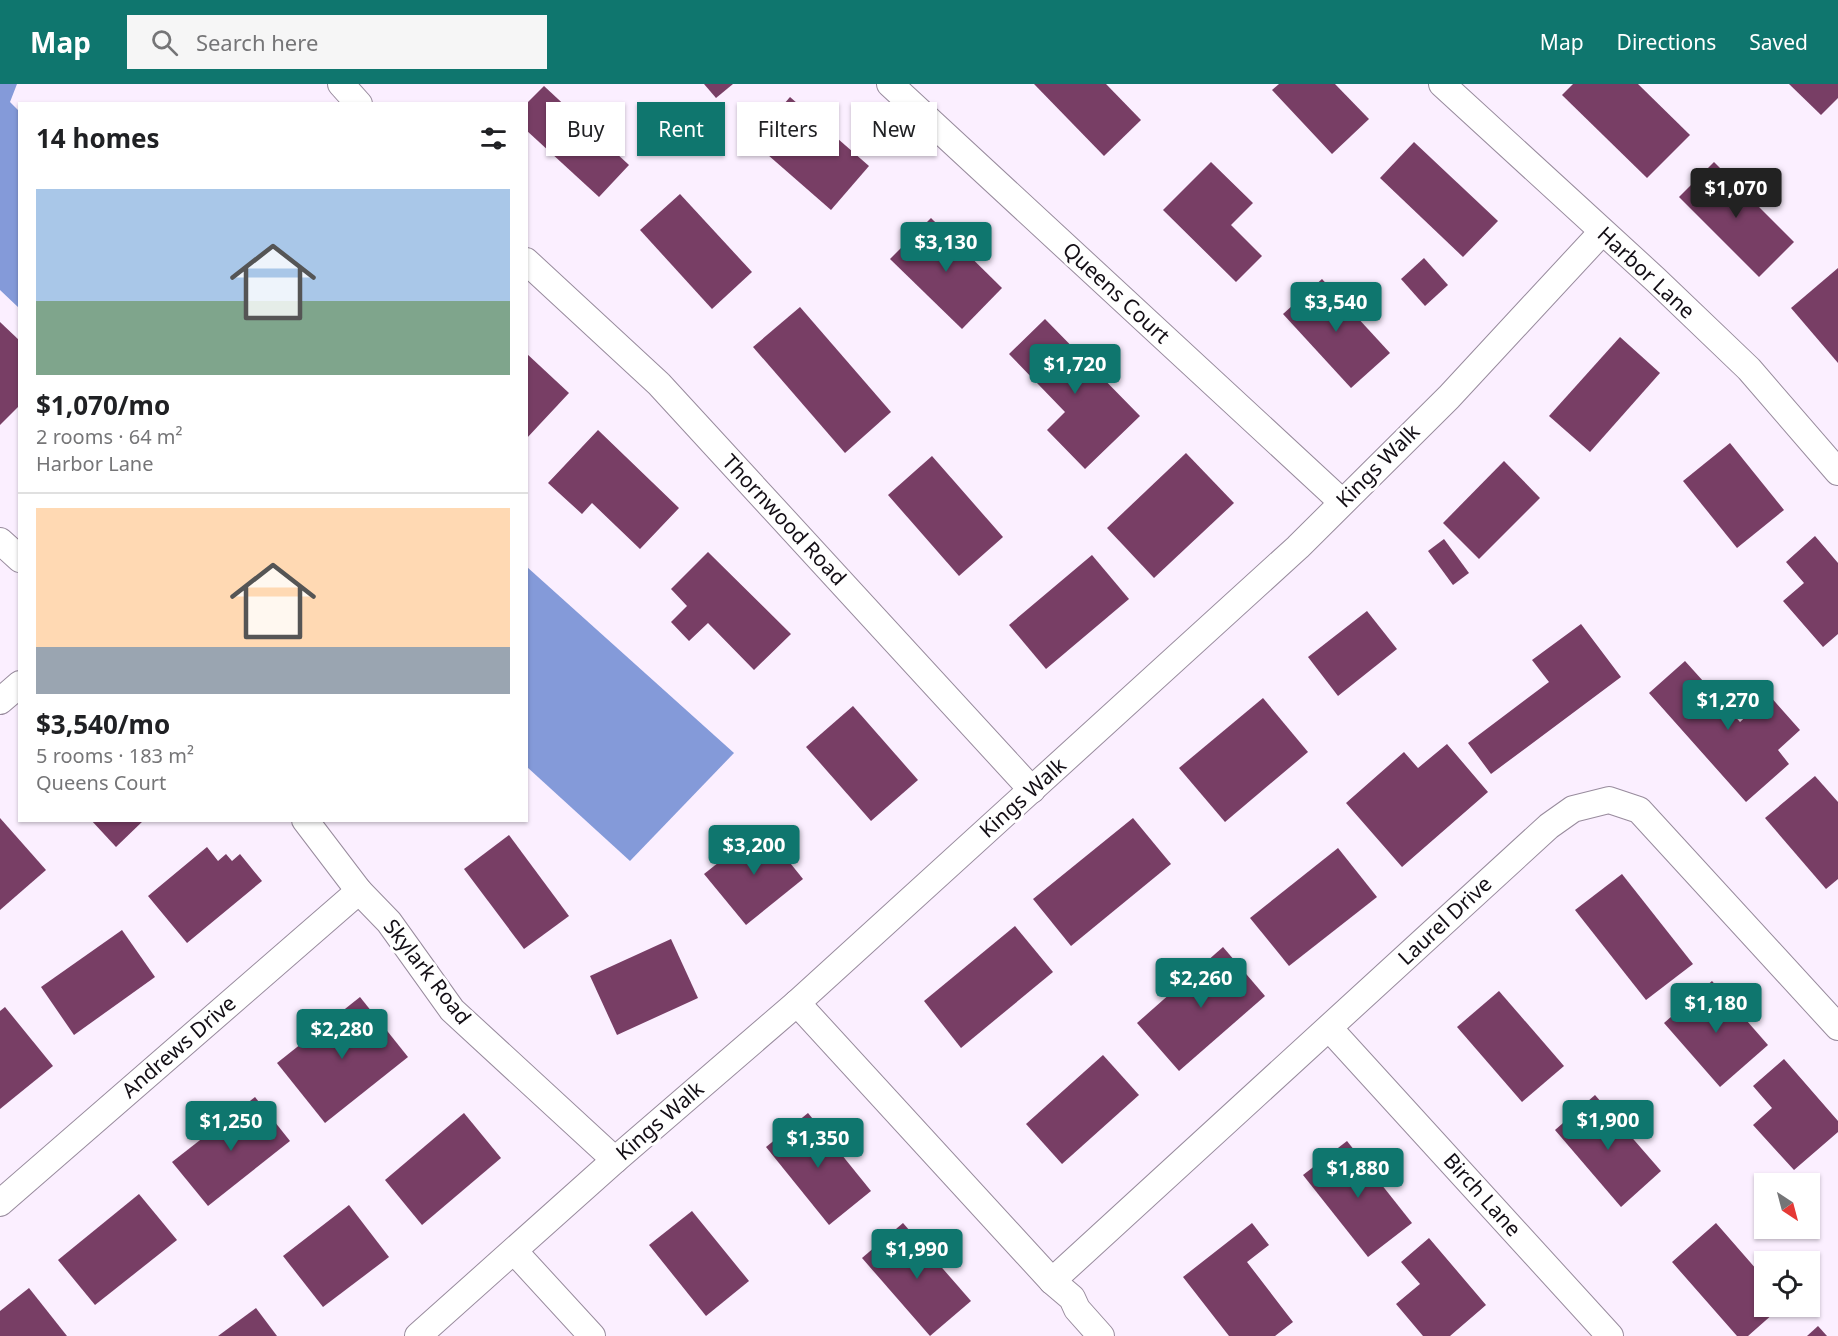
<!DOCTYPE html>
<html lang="en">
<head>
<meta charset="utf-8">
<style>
  :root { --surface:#fff; --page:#f6f6f6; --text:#202124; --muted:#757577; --line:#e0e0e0; --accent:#0f766e }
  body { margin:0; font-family:"Noto Sans",sans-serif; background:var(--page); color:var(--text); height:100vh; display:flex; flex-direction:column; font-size:22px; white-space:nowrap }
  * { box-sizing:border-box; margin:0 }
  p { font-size:20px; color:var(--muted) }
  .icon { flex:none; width:33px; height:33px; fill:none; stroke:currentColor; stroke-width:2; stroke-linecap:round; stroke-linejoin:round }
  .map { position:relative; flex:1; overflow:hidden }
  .side { position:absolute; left:18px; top:18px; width:510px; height:720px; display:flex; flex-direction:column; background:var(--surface); border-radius:0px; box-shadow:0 2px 4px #0004 }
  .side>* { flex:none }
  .banner { position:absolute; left:546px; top:18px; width:570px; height:54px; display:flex; gap:12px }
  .needle { width:39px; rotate:144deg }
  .fabs { position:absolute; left:1754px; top:1089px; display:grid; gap:12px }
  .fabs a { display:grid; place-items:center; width:66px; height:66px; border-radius:0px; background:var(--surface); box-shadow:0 2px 4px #0004; font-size:30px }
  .price { position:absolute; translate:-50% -51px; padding:0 14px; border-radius:6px; background:var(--accent); color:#fff; font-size:20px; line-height:39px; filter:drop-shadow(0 2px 3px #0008) }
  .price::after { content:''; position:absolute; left:50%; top:36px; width:18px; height:14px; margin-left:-9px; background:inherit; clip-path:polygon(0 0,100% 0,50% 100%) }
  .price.on { background:#222; color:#fff }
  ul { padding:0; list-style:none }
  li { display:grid; align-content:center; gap:12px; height:318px; padding:0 18px }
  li+li { border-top:2px solid var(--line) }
  li span { display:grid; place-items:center; height:186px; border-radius:0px; color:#555 }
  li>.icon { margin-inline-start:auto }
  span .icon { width:108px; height:108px; fill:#fffc; stroke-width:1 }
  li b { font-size:26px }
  h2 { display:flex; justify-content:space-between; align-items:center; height:72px; padding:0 18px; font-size:26px }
  .tag { padding:0 21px; border-radius:0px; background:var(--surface); box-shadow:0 2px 4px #0004; font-size:21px; line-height:54px }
  .tag.on { background:var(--accent); color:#fff }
  header { display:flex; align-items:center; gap:36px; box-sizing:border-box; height:84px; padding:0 30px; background:var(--accent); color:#fff }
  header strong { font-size:28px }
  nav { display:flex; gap:33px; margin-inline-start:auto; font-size:21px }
  .search { width:420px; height:54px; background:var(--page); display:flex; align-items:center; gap:15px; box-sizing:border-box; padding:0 21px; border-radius:0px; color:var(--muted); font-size:22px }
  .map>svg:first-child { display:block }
  .water { fill:#849ad9 }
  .building { fill:#783e65 }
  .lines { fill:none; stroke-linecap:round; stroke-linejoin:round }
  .street-casing { stroke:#988b9d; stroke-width:28 }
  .street { stroke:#fff; stroke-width:26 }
  .labels { text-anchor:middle; stroke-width:6; stroke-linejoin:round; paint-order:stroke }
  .street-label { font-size:21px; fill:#130e15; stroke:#fff }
</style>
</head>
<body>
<header>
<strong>Map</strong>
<div class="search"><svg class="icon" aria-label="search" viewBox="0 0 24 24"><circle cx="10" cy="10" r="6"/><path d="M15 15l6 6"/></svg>Search here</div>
<nav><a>Map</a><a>Directions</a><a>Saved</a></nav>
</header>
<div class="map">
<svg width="1838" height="1252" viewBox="0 0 1838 1252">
  <rect width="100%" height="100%" fill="#fbefff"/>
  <!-- water -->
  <g class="water">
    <path d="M0,0H17L10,18L19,27V224L0,206Z"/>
    <path d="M527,483L734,669L630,777L527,683Z"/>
  </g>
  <!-- building -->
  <g class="building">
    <path d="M704,0H733L716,14Z"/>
    <path d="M1034,0H1106L1141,36L1104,72Z"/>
    <path d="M1279,0H1335L1369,35L1332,70L1272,6Z"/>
    <path d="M1573,0H1638L1690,51L1647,94L1562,11Z"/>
    <path d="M1789,0H1838V14L1821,31Z"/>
    <path d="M544,2L629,81L599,113L526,46V20Z"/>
    <path d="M790,13L869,82L831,126L752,57Z"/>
    <path d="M1414,58L1498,137L1463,173L1380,94Z"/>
    <path d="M1211,78L1253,119L1231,141L1262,172L1236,198L1163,126Z"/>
    <path d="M1714,78L1794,158L1759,193L1679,113Z"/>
    <path d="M680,110L752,188L712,225L640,146Z"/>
    <path d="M931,134L1002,204L962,245L890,175Z"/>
    <path d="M1424,174L1448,201L1425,222L1401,195Z"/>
    <path d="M1838,184V279L1791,224Z"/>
    <path d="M1322,195L1390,269L1351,304L1283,230Z"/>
    <path d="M800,223L891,328L845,369L753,263Z"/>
    <path d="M1045,235L1140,332L1085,385L1047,346L1065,328L1009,270Z"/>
    <path d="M0,238L20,257V321L0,341Z"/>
    <path d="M1620,253L1660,289L1590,368L1549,332Z"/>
    <path d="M526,269L569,309L526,355Z"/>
    <path d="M598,346L679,424L640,465L592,419L582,430L548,399Z"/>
    <path d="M1730,359L1784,426L1737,464L1683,397Z"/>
    <path d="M1186,369L1234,419L1154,494L1107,444Z"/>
    <path d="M932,372L1003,453L959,492L888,411Z"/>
    <path d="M1504,377L1540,414L1479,475L1443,439Z"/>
    <path d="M1815,452L1838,479V550L1823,563L1783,517L1804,499L1786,478Z"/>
    <path d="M1444,455L1469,489L1453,501L1428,467Z"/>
    <path d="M708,468L791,550L754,586L708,539L689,557L671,538L687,522L671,505Z"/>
    <path d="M1092,471L1129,515L1046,585L1009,541Z"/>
    <path d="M1367,527L1397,565L1338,612L1308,573Z"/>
    <path d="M1581,540L1621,593L1491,690L1468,659L1549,598L1532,576Z"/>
    <path d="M1685,577L1740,638L1769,611L1800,646L1778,666L1789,680L1746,718L1649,609Z"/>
    <path d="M1263,614L1308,668L1225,738L1179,684Z"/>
    <path d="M853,622L918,696L871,737L806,663Z"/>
    <path d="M1447,660L1488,708L1402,783L1346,719L1404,668L1418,684Z"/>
    <path d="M1815,692L1838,718V795L1826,805L1765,734Z"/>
    <path d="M0,734L46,786L0,826Z"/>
    <path d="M1133,734L1171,780L1071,862L1033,815Z"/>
    <path d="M91,736H144L116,763Z"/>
    <path d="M762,744L803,795L746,841L704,790Z"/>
    <path d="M509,751L569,832L524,865L464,785Z"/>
    <path d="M207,763L218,777L226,770L232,777L240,770L262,797L187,859L148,812Z"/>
    <path d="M1338,764L1377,813L1289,882L1250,834Z"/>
    <path d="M1622,790L1693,880L1646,916L1575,826Z"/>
    <path d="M1015,842L1053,888L961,964L924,917Z"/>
    <path d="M122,846L155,893L74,951L41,903Z"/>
    <path d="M671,855L698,914L617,951L590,892Z"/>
    <path d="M1223,863L1265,912L1179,987L1137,939Z"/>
    <path d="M1712,897L1768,961L1720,1003L1664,939Z"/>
    <path d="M1499,907L1564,982L1522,1018L1457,943Z"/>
    <path d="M360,913L408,973L325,1039L277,979Z"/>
    <path d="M5,923L53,982L0,1025V927Z"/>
    <path d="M1103,971L1139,1011L1062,1080L1026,1040Z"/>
    <path d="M1784,975L1838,1037V1048L1794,1086L1753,1041L1772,1024L1753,1002Z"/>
    <path d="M1595,1011L1661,1087L1621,1123L1555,1046Z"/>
    <path d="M255,1013L290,1057L208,1122L172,1078Z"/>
    <path d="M464,1029L501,1074L422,1141L385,1096Z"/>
    <path d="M808,1029L871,1107L829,1141L766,1063Z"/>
    <path d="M1347,1057L1412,1139L1368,1173L1303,1091Z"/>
    <path d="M139,1110L177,1156L95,1221L58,1176Z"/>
    <path d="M349,1121L389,1173L323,1223L283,1172Z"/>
    <path d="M692,1127L749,1197L706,1232L649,1161Z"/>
    <path d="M903,1139L971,1217L930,1252L862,1174Z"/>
    <path d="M1252,1139L1269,1161L1247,1178L1293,1238L1275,1252H1229L1183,1193Z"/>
    <path d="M1716,1139L1764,1194V1222H1782L1748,1252H1737L1672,1178Z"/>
    <path d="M1429,1154L1486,1221L1450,1252H1423L1396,1220L1420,1200L1401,1178Z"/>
    <path d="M29,1204L67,1252H0V1227Z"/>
    <path d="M256,1224L277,1252H218Z"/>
    <path d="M1818,1242L1827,1252H1807Z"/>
  </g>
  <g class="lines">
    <defs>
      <g id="street">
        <path d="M341,0L359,20"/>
        <path d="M890,0L1342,418"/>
        <path d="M1442,0L1656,196L1749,285L1838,388"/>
        <path d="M526,177L659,300L1032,706"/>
        <path d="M0,457L20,475"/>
        <path d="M0,617L20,600"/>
        <path d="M305,736L359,807L389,838L452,926L615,1076"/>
        <path d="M797,919L1052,1197L1072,1214L1077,1225L1101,1252"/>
        <path d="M1329,944L1610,1252"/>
        <path d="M0,1119L359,807"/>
        <path d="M514,1167L592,1252"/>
        <path d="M1052,1197L1549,742L1573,725L1609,716L1639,726L1838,943"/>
        <path d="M418,1252L615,1076L797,919L1298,463L1449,313L1602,148"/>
      </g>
    </defs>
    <!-- street casing -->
    <use href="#street" class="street-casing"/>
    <!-- street -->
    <use href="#street" class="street"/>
  </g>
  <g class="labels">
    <!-- street labels -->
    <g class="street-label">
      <text transform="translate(1646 189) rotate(43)" y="7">Harbor Lane</text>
      <text transform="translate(1116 209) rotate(43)" y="7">Queens Court</text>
      <text transform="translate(1378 382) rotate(-45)" y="7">Kings Walk</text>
      <text transform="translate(784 436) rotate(47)" y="7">Thornwood Road</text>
      <text transform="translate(1023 714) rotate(-42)" y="7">Kings Walk</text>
      <text transform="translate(1445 837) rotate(-43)" y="7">Laurel Drive</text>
      <text transform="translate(427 888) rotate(52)" y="7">Skylark Road</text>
      <text transform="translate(179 963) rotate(-41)" y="7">Andrews Drive</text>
      <text transform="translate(660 1037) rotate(-41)" y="7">Kings Walk</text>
      <text transform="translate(1482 1111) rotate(48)" y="7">Birch Lane</text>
    </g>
  </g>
</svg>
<div class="fabs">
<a><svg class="needle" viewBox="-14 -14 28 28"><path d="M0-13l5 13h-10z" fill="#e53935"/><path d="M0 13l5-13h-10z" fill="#757577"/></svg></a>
<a><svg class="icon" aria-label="locate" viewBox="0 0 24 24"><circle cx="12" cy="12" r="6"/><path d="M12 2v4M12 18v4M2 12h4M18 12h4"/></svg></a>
</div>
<b class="price on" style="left:1736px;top:135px">$1,070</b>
<b class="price" style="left:946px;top:189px">$3,130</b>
<b class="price" style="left:1336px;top:249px">$3,540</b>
<b class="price" style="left:1075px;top:311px">$1,720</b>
<b class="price" style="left:1728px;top:647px">$1,270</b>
<b class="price" style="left:754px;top:792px">$3,200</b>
<b class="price" style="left:1201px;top:925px">$2,260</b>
<b class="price" style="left:1716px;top:950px">$1,180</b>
<b class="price" style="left:342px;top:976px">$2,280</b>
<b class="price" style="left:1608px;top:1067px">$1,900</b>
<b class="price" style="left:231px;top:1068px">$1,250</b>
<b class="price" style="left:818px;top:1085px">$1,350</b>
<b class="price" style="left:1358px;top:1115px">$1,880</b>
<b class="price" style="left:917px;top:1196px">$1,990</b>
<div class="banner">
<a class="tag">Buy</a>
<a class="tag on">Rent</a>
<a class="tag">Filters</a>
<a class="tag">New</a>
</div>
<section class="side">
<h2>14 homes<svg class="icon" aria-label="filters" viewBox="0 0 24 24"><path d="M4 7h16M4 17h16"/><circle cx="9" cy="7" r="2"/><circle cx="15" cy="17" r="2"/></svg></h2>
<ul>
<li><span style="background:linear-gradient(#a9c7e8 60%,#7fa58c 0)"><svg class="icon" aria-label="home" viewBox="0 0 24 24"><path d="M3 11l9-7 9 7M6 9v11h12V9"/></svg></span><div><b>$1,070/mo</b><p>2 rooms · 64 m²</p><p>Harbor Lane</p></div></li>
<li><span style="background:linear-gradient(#ffd9b3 75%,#9aa5b1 0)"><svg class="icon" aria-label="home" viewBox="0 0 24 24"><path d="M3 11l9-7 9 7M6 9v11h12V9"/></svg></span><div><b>$3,540/mo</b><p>5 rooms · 183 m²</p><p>Queens Court</p></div></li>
</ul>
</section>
</div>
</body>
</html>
